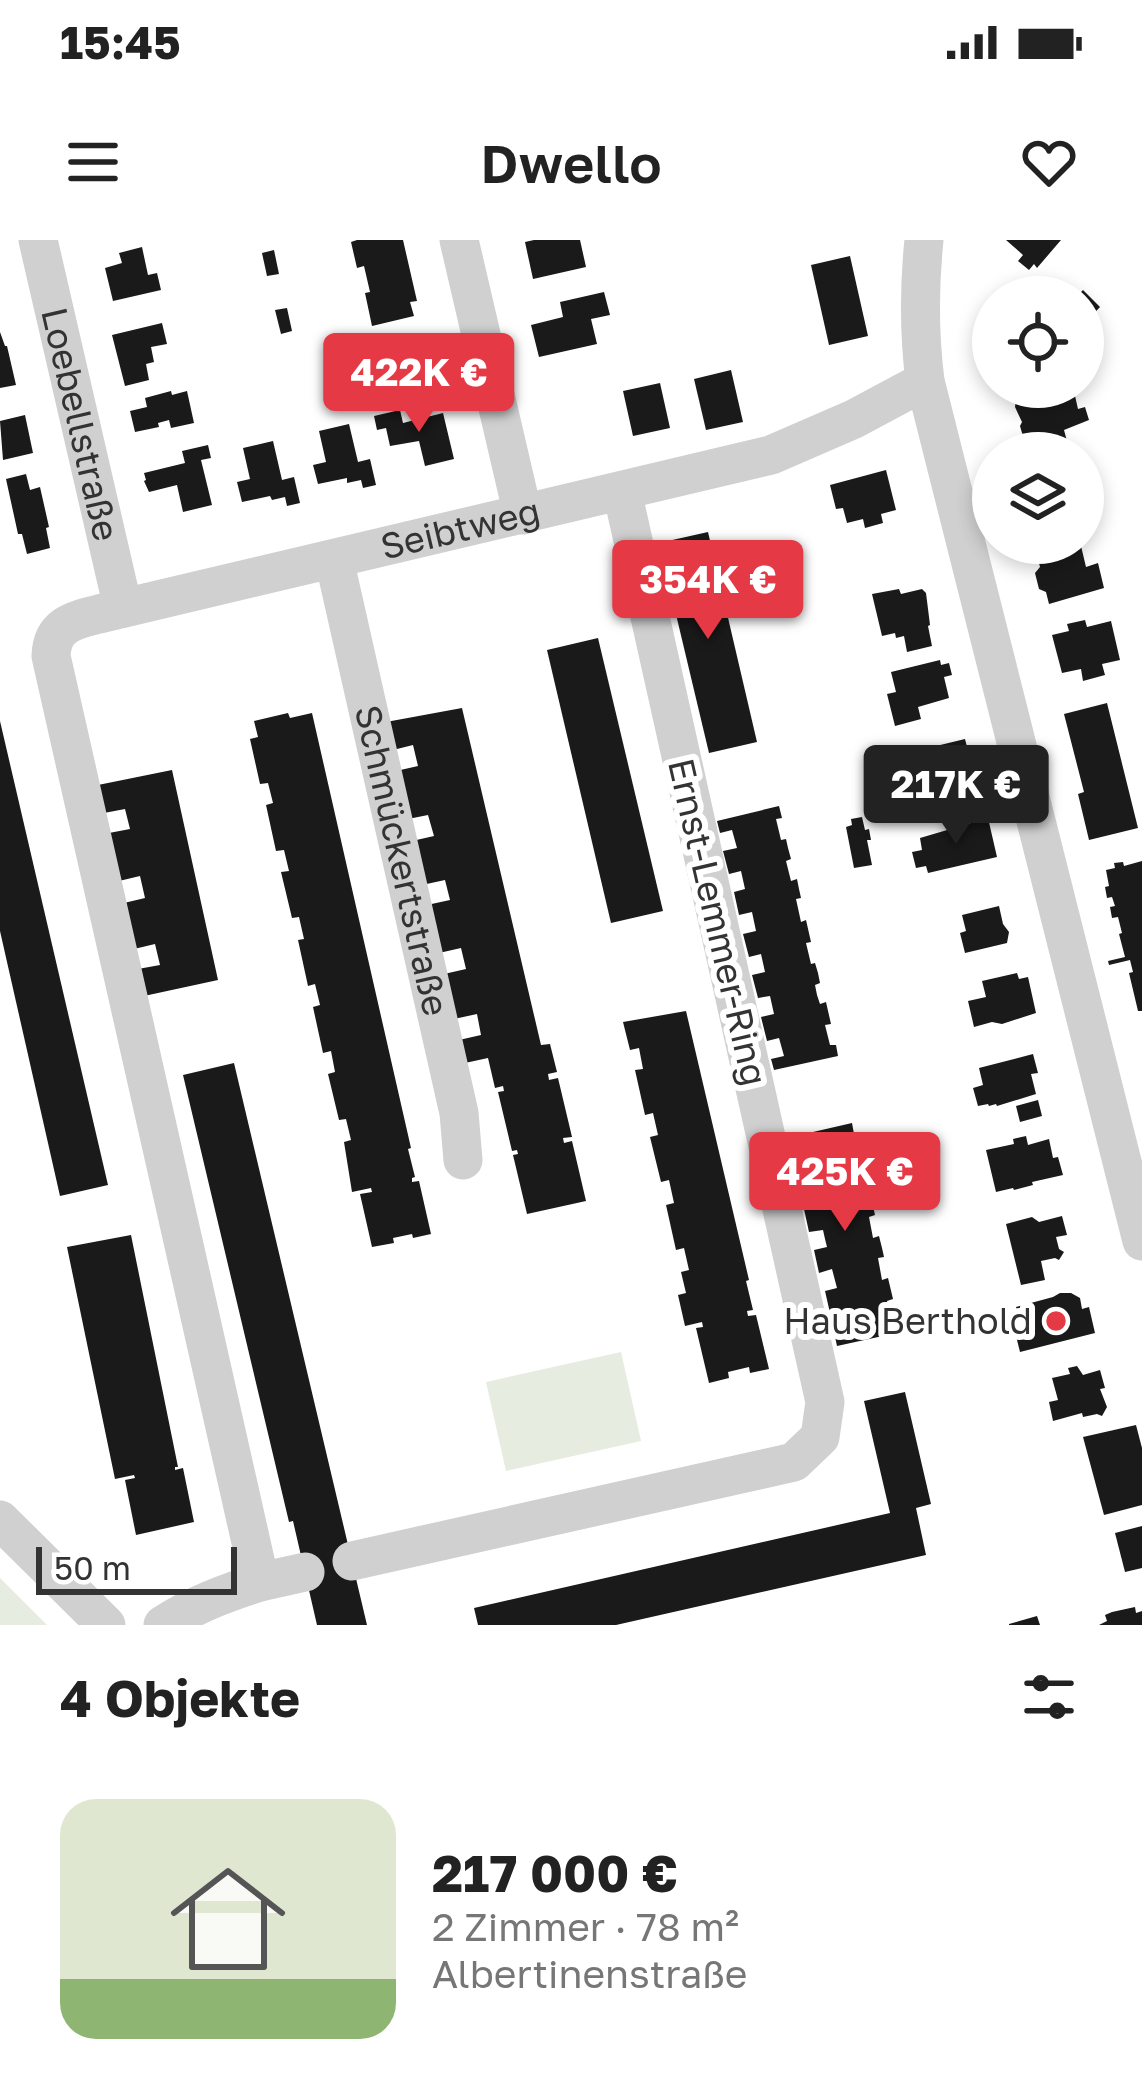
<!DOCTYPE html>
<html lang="de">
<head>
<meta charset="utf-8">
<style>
  :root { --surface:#fff; --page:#f6f6f6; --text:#222; --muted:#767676; --accent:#e63946 }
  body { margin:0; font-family:"Golos Text",sans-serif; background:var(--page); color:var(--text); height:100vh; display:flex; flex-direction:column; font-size:45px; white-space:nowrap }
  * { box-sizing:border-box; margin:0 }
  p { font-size:39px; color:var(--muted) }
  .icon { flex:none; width:66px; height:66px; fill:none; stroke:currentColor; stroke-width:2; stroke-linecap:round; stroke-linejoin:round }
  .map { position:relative; height:1385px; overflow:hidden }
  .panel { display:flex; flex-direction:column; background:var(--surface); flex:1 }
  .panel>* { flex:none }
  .fabs { position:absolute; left:972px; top:36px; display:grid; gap:24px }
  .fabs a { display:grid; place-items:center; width:132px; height:132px; border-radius:50%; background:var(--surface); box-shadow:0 6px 18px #0003; font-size:60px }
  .scale { position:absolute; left:36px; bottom:30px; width:201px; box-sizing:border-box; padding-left:12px; border:6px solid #333; border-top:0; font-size:33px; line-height:42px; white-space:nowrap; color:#333; -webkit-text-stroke:9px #fff; paint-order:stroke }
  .price { position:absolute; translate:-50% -102px; padding:0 27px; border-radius:12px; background:var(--accent); color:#fff; font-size:39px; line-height:78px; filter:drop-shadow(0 3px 6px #0008) }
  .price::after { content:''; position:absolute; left:50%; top:72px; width:36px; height:27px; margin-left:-18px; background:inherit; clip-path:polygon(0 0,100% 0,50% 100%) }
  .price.active { background:#222; color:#fff }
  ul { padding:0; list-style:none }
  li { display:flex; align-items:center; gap:36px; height:300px; padding:0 60px }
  li span { display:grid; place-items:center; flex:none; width:336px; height:240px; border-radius:36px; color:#555 }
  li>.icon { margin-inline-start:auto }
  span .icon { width:144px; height:144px; fill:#fffc; stroke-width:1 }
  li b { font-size:51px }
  h2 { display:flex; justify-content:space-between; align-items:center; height:144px; padding:0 60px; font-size:51px }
  .status { display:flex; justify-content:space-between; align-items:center; height:84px; padding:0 60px; background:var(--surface); direction:ltr }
  .status svg { height:33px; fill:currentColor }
  header { display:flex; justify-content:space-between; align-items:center; height:156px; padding:0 60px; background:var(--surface); font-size:54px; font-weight:600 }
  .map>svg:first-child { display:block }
  .green { fill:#e6ecdf }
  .building { fill:#1a1a1a }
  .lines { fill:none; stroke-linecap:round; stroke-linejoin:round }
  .minor { stroke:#d0d0d0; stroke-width:39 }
  .poi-dot { fill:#e63946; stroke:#fff; stroke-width:4.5 }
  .labels { text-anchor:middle; stroke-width:12; stroke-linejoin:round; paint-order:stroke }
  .street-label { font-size:36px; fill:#333; stroke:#fff }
  .poi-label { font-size:36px; fill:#333; stroke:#fff; text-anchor:end }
</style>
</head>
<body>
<div class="status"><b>15:45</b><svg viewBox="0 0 49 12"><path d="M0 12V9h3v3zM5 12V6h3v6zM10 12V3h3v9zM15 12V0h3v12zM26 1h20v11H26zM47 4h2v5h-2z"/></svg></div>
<header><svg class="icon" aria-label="menu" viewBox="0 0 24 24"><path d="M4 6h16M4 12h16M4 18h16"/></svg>Dwello<svg class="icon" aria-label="heart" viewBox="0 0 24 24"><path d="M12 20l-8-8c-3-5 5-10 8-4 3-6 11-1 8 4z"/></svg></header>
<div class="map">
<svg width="1142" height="1385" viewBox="0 0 1142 1385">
  <rect width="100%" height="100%" fill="#fff"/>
  <!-- green -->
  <g class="green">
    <path d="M621,1112L641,1201L506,1231L486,1142Z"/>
    <path d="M0,1338L47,1385H0Z"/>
  </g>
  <!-- building -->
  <g class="building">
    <path d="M357,0H403L417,61L410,62L414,76L372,86L365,53L370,52L364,26L357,28L351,2Z"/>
    <path d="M534,0H580L586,27L533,39L525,2Z"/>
    <path d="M1006,0H1061L1037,28L1034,24L1029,30L1018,21L1023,15Z"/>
    <path d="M142,7L148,35L157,33L161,50L113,61L105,28L122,23L119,13Z"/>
    <path d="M274,10L279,34L267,36L262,13Z"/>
    <path d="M850,16L868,96L829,105L811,25Z"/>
    <path d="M1083,50L1100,67L1083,85V57H1076Z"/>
    <path d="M604,52L610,75L591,79L597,104L539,117L531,85L563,77L560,62Z"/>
    <path d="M287,68L292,91L281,94L275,70Z"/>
    <path d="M162,83L167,104L151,107L154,122L146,124L149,140L125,146L112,95Z"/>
    <path d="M0,92L5,106H7L16,145L0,148Z"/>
    <path d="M731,130L743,182L706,190L694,139Z"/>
    <path d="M660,143L670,188L633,196L623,151Z"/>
    <path d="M1031,147H1073L1078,169L1085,167L1089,180L1064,190L1068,205L1048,210L1044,195L1027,200L1022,193L1020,186L1022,182L1015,167L1016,159L1033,154Z"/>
    <path d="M171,151L172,155L187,151L194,183L171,188L169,180L158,183L159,187L135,192L130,171L147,167L145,158Z"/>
    <path d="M400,170L403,183L443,173L454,219L425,226L419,201L390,206L386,188L377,190L374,176Z"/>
    <path d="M25,175L33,213L3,220L0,181Z"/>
    <path d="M349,184L358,222L370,219L376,245L363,248L361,240L347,243V238L318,244L313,225L326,222L319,191Z"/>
    <path d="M273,201L282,240L294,237L300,263L287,266L285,257L272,260L270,256L242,262L237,242L250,239L243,208Z"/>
    <path d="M208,205L211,218L201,220L212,265L183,272L177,245L149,252L144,241L146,240L144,233L185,223L182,211Z"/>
    <path d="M886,230L896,270L881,274L883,283L865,288L863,279L847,283L843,268L836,269L830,245Z"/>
    <path d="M26,234L30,250L40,247L49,287L46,288L50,308L27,314L22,294H18L6,239Z"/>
    <path d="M708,292L757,502L709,513L659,303Z"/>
    <path d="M1081,306L1086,327L1098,323L1104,348L1049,364L1046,352L1039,349L1035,333L1040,327L1037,315Z"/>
    <path d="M899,349L901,354L922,349L926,353L930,385L928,386L932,406L907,412L904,396L896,398L895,393L882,396L872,354Z"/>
    <path d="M1085,380L1087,387L1111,381L1120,420L1102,424L1105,435L1083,441L1081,429L1062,433L1052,395L1069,391L1067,384Z"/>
    <path d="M598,398L663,671L611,683L547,410Z"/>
    <path d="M940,420L941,425L949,423L952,435L944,437L949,458L918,467L921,479L895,486L887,454L896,452L891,432Z"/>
    <path d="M1107,463L1138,588L1089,600L1078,554L1084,552L1064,474Z"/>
    <path d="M462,468L541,805L550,804L557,832L548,834L549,840L558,838L572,897L563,898L564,903L572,901L586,961L527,974L513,915L518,914L517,910L512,911L498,852L504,851L503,846L495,848L488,818L465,823L459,800L481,795L477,774L454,779L444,734L466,729L461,708L439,713L427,665L450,660L445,640L422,645L412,601L434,596L428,575L408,579L396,531L418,526L413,505L393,510L386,482Z"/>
    <path d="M288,473L290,478L312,473L411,908L408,909L415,937L412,938V942L419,941L431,994L413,998L412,994L393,998L394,1003L372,1007L360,954L372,952L371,948L352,952L344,902L351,900L346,879L339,880L328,834L335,832L331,811L323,813L313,767L320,765L315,744L308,746L298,700L304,699L299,677L292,678L281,632L289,631L284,610L276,611L266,565L273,563L268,543L260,544L250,499L258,497L254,481Z"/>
    <path d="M0,481L108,945L60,956L0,691Z"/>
    <path d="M965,499L977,546L915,561L912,549L903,551L897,527L906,525L903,514Z"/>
    <path d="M172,530L218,740L144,756L138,729L160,725L155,704L134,709L124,663L145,658L140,636L119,641L109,593L130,589L125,569L104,573L98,545Z"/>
    <path d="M779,566L782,578L776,579L781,600L786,599L788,608L791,619L786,621L791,641L797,639L799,649L801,658L796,659L801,682L806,680L811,702L806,703L811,724L815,723L818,733L820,743L815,745L817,755L820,764L826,762L831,784L825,785L830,805H836L838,816L774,830L771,819L784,816L779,798L767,801L761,777L774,774L770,756L758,758L752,735L765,732L761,714L749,717L743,694L756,691L752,672L739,675L734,652L745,649L741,631L729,634L723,611L737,608L732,590L720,593L717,581Z"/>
    <path d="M862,577L865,590L869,589L871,600H867L872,625L854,628L846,587L852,585L851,579Z"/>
    <path d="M988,578L997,617L928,633L926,626L916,628L912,612L922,610L920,598Z"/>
    <path d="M1142,621V771H1138L1129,733L1133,732L1130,720L1109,725L1108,721L1125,717L1119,694L1122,693L1118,677L1112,678L1110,667L1115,666L1112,657L1107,658L1105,647L1109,646L1106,630L1115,628L1114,623L1123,622L1124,626Z"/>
    <path d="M999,666L1003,684L1009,692L1007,703L965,713L960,693L966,691L962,675Z"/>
    <path d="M1017,733L1019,739L1028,737L1036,773L1002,784L992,782L974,787L968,761L986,757L982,741Z"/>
    <path d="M686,771L749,1040L746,1041L753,1070L747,1071L748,1076L756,1075L769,1129L750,1133L749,1127L728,1132L729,1138L709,1143L696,1088L703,1087L702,1082L685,1086L678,1055L686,1053L681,1032L689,1030L684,1008L676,1010L666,965L674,963L669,940L661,942L650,897L658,895L653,873L645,875L635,830L643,829L639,808L630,810L623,782Z"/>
    <path d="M1033,814L1038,833L1031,834L1036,854L997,866L996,864L989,866L988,864L978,866L973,848L983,845L979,828Z"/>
    <path d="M234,823L367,1385H317L293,1281L289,1282L183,835Z"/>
    <path d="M1038,860L1042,876L1020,882L1016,866Z"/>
    <path d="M852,883L854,894L849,895L853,915L859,914L861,925L863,934L858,935L863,955L870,953L875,975L869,977L873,998L879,996L882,1008L884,1017L878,1018L882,1040L888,1038L893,1059L887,1061L891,1080L898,1079L901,1092L837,1106L834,1092L846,1089L841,1071L830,1073L825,1051L837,1048L832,1029L819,1033L814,1010L827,1007L825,999L823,990L809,992L804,969L817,966L812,947L799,950L794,928L807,925L802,906L790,910L787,898Z"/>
    <path d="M1026,896L1028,905L1049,899L1053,918L1058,917L1063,935L1032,942L1033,945L1014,950L1013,948L996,952L986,910L1014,904L1013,899Z"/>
    <path d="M1062,976L1067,995L1056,997L1059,1009L1064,1012L1059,1020L1055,1018L1041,1021L1045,1040L1021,1045L1006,984L1032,977L1039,982Z"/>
    <path d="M131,995L178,1227H175V1230L183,1228L194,1282L136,1295L125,1240L135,1238L134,1235L115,1239L67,1007Z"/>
    <path d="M1060,1053H1071L1080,1058L1082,1069L1089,1067L1095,1093L1020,1112L1016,1096L1023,1094L1016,1067L1053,1057Z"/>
    <path d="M1077,1126L1083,1135L1100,1130L1105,1148L1100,1149L1107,1167L1102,1176L1097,1174L1083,1177L1082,1173L1053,1181L1049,1162L1058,1160L1052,1138L1070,1134L1068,1128Z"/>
    <path d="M905,1152L931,1264L916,1268L926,1315L616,1385H478L474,1368L890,1273L864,1161Z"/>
    <path d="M1136,1185L1142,1208V1265L1104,1275L1083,1197Z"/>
    <path d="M1142,1286V1328L1125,1332L1115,1293Z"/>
    <path d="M1135,1367L1136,1373L1142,1371V1385H1099L1107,1381L1105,1375L1112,1372Z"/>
    <path d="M1037,1376L1040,1385H1009V1384Z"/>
  </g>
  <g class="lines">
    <!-- minor -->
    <g class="minor">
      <path id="s1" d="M38,0L123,368"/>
      <path d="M459,0L523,275"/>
      <path d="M924,0C919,48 919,93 925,141L1142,1001"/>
      <path id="s2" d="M334,319L459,873L463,920"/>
      <path d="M0,1280L106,1385"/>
      <path d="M352,1321L794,1222L820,1197L825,1162L622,251"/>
      <path id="s3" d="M305,1332L260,1342L51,416C52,383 76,380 103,373L771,215L854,179L925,141"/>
      <path d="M163,1385C193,1365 226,1353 260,1342"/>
    </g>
  </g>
  <!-- markers -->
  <circle class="poi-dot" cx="1056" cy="1081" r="12"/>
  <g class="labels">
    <!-- street labels -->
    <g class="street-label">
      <text dy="13" stroke="none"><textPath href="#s1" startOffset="189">Loebellstraße</textPath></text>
      <text dy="13" stroke="none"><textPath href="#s3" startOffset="1437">Seibtweg</textPath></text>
      <text dy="13" stroke="none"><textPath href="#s2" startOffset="309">Schmückertstraße</textPath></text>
      <text transform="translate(718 682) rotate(77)" y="13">Ernst-Lemmer-Ring</text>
    </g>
    <!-- poi labels -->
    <g class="poi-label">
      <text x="1032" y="1094">Haus Berthold</text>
    </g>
  </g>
</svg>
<div class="fabs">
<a><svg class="icon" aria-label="locate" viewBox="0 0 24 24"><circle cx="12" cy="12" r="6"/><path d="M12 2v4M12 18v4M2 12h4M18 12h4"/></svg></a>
<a><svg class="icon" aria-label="layers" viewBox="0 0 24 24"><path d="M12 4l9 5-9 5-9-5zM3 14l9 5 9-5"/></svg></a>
</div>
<div class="scale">50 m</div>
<b class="price" style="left:419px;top:195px">422K €</b>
<b class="price" style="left:708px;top:402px">354K €</b>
<b class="price active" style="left:956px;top:607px">217K €</b>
<b class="price" style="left:845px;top:994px">425K €</b>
</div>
<section class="panel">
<h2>4 Objekte<svg class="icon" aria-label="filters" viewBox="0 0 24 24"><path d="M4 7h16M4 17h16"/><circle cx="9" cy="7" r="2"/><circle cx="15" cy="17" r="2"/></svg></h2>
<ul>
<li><span style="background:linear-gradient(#dfe7d0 75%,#8fb573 0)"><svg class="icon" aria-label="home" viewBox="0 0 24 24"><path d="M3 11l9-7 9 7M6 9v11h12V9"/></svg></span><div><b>217 000 €</b><p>2 Zimmer · 78 m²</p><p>Albertinenstraße</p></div></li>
</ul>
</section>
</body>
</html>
